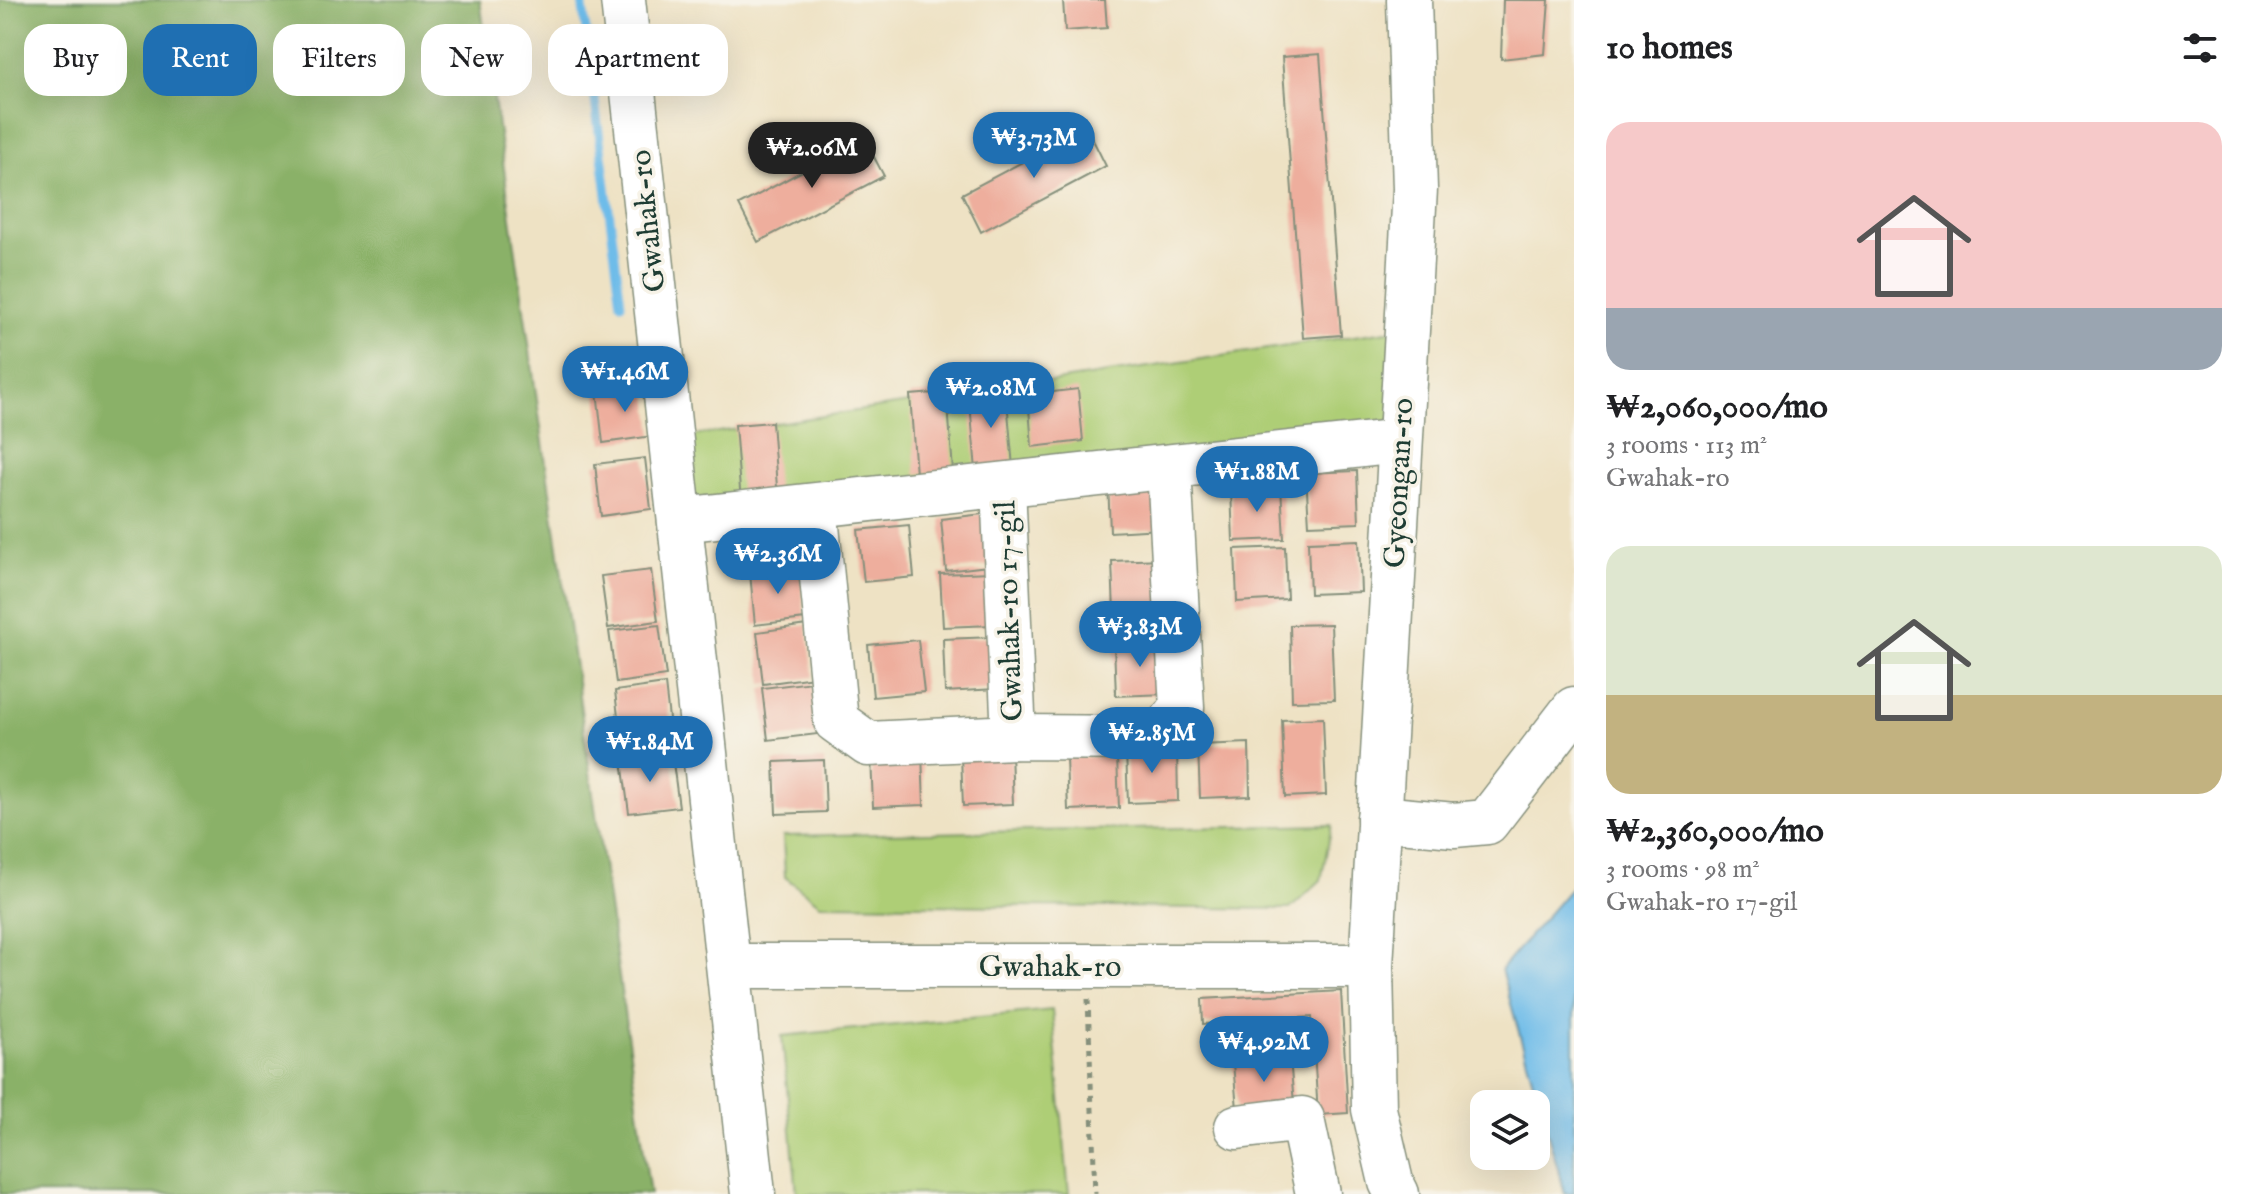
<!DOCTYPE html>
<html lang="en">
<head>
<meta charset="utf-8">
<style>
  :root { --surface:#fff; --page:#f2f2f2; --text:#202124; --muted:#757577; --accent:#1f6fb2 }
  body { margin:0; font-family:"IM FELL English",serif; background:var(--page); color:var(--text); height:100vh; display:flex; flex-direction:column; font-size:30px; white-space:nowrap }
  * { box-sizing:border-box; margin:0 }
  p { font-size:26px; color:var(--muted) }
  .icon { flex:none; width:44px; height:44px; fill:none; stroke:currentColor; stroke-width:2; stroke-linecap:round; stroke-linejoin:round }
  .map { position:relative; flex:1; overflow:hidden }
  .drawer { display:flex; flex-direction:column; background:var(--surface); width:680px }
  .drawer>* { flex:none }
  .hud { position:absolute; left:24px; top:24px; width:760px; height:72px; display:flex; gap:16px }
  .fabs { position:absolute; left:1470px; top:1090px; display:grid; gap:16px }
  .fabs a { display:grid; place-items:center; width:80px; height:80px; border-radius:16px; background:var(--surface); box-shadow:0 8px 32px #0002; font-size:40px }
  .price { position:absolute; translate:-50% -68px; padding:0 18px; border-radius:28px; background:var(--accent); color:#fff; font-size:26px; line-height:52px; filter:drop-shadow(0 2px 4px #0008) }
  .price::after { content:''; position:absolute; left:50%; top:48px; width:24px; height:18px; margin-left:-12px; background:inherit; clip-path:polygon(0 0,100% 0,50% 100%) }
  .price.on { background:#222; color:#fff }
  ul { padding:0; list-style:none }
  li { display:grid; align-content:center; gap:16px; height:424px; padding:0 32px }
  li span { display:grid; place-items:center; height:248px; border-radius:24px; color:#555 }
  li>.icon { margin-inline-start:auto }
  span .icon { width:144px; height:144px; fill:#fffc; stroke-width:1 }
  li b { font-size:34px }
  h2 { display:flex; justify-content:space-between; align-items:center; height:96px; padding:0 32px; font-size:34px }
  .chip { padding:0 28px; border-radius:24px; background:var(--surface); box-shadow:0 8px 32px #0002; font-size:28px; line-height:72px }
  .chip.on { background:var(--accent); color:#fff }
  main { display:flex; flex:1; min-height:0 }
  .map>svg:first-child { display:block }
  .green { fill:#aece76; stroke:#668655; stroke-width:2 }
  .forest { fill:#8ab167; stroke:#54774e; stroke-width:2 }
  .water { fill:#6ebce9; stroke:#467c8e; stroke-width:2 }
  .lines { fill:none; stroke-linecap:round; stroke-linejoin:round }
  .stream { stroke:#6ebce9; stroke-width:9 }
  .building { fill:#eeae9d }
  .minor-casing { stroke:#86907c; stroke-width:47 }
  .path { stroke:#86907c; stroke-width:5; stroke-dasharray:6 6; stroke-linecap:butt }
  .minor { stroke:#fff; stroke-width:44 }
  .labels { text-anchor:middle; stroke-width:7; stroke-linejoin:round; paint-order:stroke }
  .street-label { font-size:30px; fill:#1f3d34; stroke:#f7f3e8 }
</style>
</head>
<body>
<main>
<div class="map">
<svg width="1574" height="1194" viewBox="0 0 1574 1194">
  <rect width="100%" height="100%" fill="#f7f3e8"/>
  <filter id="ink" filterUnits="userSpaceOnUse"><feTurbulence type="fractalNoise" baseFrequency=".0125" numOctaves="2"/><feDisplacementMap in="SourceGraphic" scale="16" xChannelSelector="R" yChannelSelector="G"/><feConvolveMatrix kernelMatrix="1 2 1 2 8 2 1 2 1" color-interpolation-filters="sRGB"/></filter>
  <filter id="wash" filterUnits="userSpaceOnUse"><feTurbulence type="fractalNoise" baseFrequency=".006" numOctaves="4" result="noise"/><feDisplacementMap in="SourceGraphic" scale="32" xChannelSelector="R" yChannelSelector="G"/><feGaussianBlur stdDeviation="1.8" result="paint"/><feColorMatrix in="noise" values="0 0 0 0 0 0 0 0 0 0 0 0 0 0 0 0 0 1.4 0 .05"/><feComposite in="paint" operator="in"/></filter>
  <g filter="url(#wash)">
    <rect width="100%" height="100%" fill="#eee2c4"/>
    <!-- green -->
    <g class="green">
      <path d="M1407,328L1400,441L680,520L671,439Z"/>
      <path d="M1332,825L1321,880L1290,909L820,904L785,877L783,836Z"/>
      <path d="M1052,1010L1069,1194H797L782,1036Z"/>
    </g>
    <!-- forest -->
    <path class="forest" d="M0,0H480L650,1194H0Z"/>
    <!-- water -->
    <path class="water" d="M1574,884V1194H1565L1501,969Z"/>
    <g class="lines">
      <!-- stream -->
      <path class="stream" d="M582,0L621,303"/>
    </g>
    <g id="blocks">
      <!-- building -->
      <g class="building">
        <path d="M1063,0H1105L1107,28L1065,31Z"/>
        <path d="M1503,0H1549L1545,54L1501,59Z"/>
        <path d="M1320,54L1341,335L1303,338L1282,57Z"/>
        <path d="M1087,128L1106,166L981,232L962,194Z"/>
        <path d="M864,138L884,176L758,242L739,205Z"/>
        <path d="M647,385L653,436L603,443L597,391Z"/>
        <path d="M1006,389L1013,467L976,470L969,392Z"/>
        <path d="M1078,389L1083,441L1032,447L1028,395Z"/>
        <path d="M947,392L953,471L916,474L910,395Z"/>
        <path d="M772,422L778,500L741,503L735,425Z"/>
        <path d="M645,458L651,509L601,516L595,464Z"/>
        <path d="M1357,471L1359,523L1309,525L1306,473Z"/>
        <path d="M1159,477L1161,529L1110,532L1108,480Z"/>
        <path d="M1281,487L1284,539L1233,541L1231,489Z"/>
        <path d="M794,513L801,564L750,571L744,519Z"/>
        <path d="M991,513L996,565L946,571L941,519Z"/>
        <path d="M909,525L914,577L864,582L858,530Z"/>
        <path d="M1359,540L1361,592L1310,594L1308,542Z"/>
        <path d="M1285,547L1287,599L1237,602L1235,549Z"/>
        <path d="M1162,559L1164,611L1114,613L1112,561Z"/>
        <path d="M800,567L805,619L755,625L750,573Z"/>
        <path d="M651,570L658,621L608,628L601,576Z"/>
        <path d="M991,572L993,625L943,627L940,574Z"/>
        <path d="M1331,624L1334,700L1292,701L1290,625Z"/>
        <path d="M659,625L666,676L616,683L609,631Z"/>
        <path d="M807,625L814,677L763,684L757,632Z"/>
        <path d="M994,637L996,689L945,692L943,639Z"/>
        <path d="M918,640L924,692L873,697L868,645Z"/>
        <path d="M1165,642L1167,694L1116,696L1114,644Z"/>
        <path d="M812,682L818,734L768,740L762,688Z"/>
        <path d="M665,684L671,736L621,742L615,691Z"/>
        <path d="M1323,718L1326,795L1285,797L1282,720Z"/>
        <path d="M1249,743L1250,796L1200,798L1198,745Z"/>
        <path d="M1177,748L1178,801L1128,803L1126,750Z"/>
        <path d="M1011,752L1013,804L963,806L961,755Z"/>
        <path d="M922,753L924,805L873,807L871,755Z"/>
        <path d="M672,755L679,807L629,813L622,761Z"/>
        <path d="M1117,756L1119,808L1068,810L1066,758Z"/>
        <path d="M824,760L826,812L776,814L774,762Z"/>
        <path d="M1341,991L1348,1113L1318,1115L1312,1017L1203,1024L1202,999Z"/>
        <path d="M1290,1058L1294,1104L1237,1109L1233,1063Z"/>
      </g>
    </g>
  </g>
  <g filter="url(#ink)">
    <use href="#blocks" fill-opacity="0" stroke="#86907c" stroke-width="2"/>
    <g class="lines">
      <defs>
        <g id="minor">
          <path d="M623,0L753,1194"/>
          <path d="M1003,485L1014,737"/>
          <path d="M815,506L836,721L868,744L1014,737L1158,738L1182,708L1169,467"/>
          <path d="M680,520L1400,441"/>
          <path d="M1379,818L1454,825L1487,822L1574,709"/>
          <path d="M729,966H1371"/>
          <path d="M1237,1127L1302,1119L1318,1194"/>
          <path d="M1397,1194L1391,1182L1374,1109L1371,966L1415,189L1409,0"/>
        </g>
      </defs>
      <!-- minor casing -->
      <use href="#minor" class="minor-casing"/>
      <!-- path -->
      <path class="path" d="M1088,999L1095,1194"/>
      <!-- minor -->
      <use href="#minor" class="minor"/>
    </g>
  </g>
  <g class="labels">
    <!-- street labels -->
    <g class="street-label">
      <text transform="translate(647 221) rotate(-96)" y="10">Gwahak-ro</text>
      <text transform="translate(1398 483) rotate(-87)" y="10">Gyeongan-ro</text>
      <text transform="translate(1008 611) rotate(-92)" y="10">Gwahak-ro 17-gil</text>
      <text x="1050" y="976">Gwahak-ro</text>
    </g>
  </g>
</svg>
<div class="fabs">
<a><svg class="icon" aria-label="layers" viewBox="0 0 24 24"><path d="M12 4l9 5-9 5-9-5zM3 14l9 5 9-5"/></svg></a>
</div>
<b class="price" style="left:1034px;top:180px">₩3.73M</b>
<b class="price on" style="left:812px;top:190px">₩2.06M</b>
<b class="price" style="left:625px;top:414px">₩1.46M</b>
<b class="price" style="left:991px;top:430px">₩2.08M</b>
<b class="price" style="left:1257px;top:514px">₩1.88M</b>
<b class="price" style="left:778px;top:596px">₩2.36M</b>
<b class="price" style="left:1140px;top:669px">₩3.83M</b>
<b class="price" style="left:1152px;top:775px">₩2.85M</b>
<b class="price" style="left:650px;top:784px">₩1.84M</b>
<b class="price" style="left:1264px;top:1084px">₩4.92M</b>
<div class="hud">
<a class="chip">Buy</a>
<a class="chip on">Rent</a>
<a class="chip">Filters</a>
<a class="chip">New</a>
<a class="chip">Apartment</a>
</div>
</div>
<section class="drawer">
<h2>10 homes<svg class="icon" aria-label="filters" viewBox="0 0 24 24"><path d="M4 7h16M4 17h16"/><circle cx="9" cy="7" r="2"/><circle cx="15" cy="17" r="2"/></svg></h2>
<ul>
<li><span style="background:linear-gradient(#f6c9c9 75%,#9aa5b1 0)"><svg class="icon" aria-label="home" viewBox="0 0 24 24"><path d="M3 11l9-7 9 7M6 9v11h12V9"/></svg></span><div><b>₩2,060,000/mo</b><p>3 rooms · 113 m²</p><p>Gwahak-ro</p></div></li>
<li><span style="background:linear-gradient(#dfe7d0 60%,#c2b280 0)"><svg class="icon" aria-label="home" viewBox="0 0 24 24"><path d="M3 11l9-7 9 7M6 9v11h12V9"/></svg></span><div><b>₩2,360,000/mo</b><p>3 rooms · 98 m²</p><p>Gwahak-ro 17-gil</p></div></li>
</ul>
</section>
</main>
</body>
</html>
